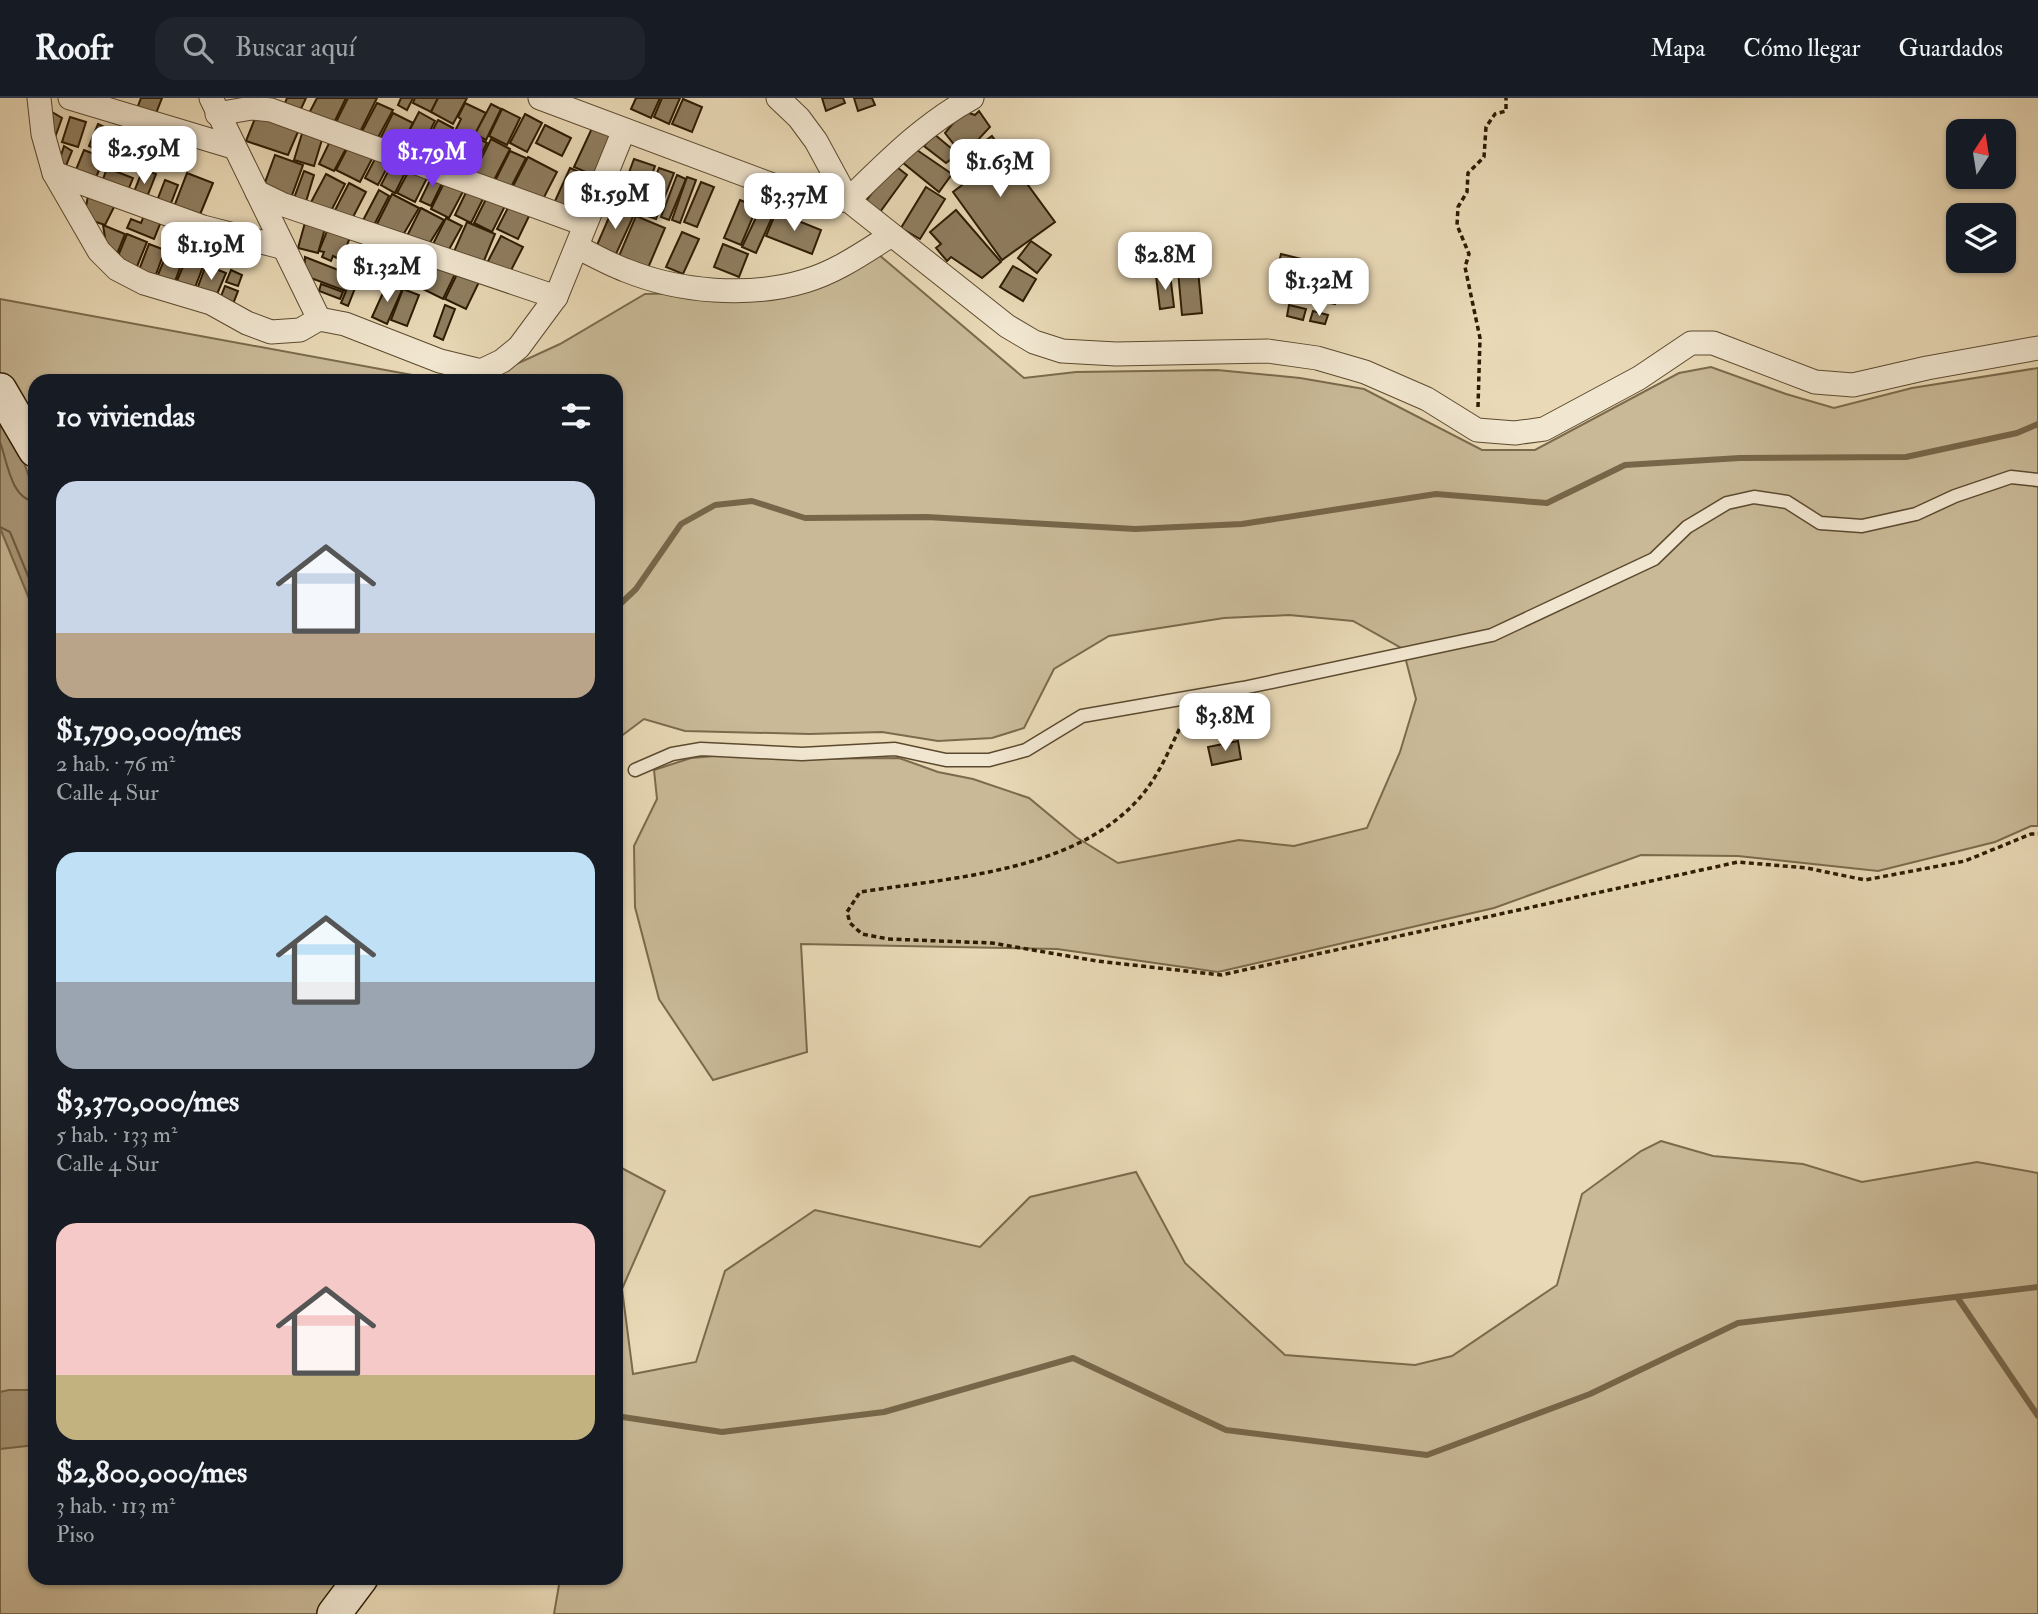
<!DOCTYPE html>
<html lang="es">
<head>
<meta charset="utf-8">
<style>
  :root { --surface:#171b24; --page:#20242c; --text:#f1f3f6; --muted:#9ea1a6; --line:#363941; --accent:#7c3aed }
  body { margin:0; font-family:"IM FELL Double Pica",serif; background:var(--page); color:var(--text); height:100vh; display:flex; flex-direction:column; font-size:26px; white-space:nowrap }
  * { box-sizing:border-box; margin:0 }
  p { font-size:23px; color:var(--muted) }
  .icon { flex:none; width:38px; height:38px; fill:none; stroke:currentColor; stroke-width:2; stroke-linecap:round; stroke-linejoin:round }
  .map { position:relative; flex:1; overflow:hidden }
  .side { position:absolute; left:28px; top:276px; width:595px; height:1211px; display:flex; flex-direction:column; background:var(--surface); border-radius:21px; box-shadow:0 2px 5px #0004 }
  .side>* { flex:none }
  .needle { width:46px; rotate:12deg }
  .fabs { position:absolute; left:1946px; top:21px; display:grid; gap:14px }
  .fabs a { display:grid; place-items:center; width:70px; height:70px; border-radius:14px; background:var(--surface); box-shadow:0 2px 5px #0004; font-size:35px }
  .price { position:absolute; translate:-50% -60px; padding:0 16px; border-radius:14px; background:#fff; color:#222; font-size:23px; line-height:46px; filter:drop-shadow(0 2px 4px #0008) }
  .price::after { content:''; position:absolute; left:50%; top:42px; width:21px; height:16px; margin-left:-10px; background:inherit; clip-path:polygon(0 0,100% 0,50% 100%) }
  .price.current { background:var(--accent); color:#fff }
  ul { padding:0; list-style:none }
  li { display:grid; align-content:center; gap:14px; height:371px; padding:0 28px }
  li span { display:grid; place-items:center; height:217px; border-radius:21px; color:#555 }
  li>.icon { margin-inline-start:auto }
  span .icon { width:126px; height:126px; fill:#fffc; stroke-width:1 }
  li b { font-size:30px }
  h2 { display:flex; justify-content:space-between; align-items:center; height:84px; padding:0 28px; font-size:30px }
  header { display:flex; align-items:center; gap:42px; box-sizing:border-box; height:98px; padding:0 35px; background:var(--surface); border-bottom:2px solid var(--line) }
  header strong { font-size:33px }
  nav { display:flex; gap:38px; margin-inline-start:auto; font-size:24px }
  .search { width:490px; height:63px; background:var(--page); display:flex; align-items:center; gap:18px; box-sizing:border-box; padding:0 24px; border-radius:21px; color:var(--muted); font-size:26px }
  .map>svg:first-child { display:block }
  .green { fill:#c9b997; stroke:#7b6a4c; stroke-width:2 }
  .water { fill:#a99879; stroke:#776649; stroke-width:2 }
  .lines { fill:none; stroke-linecap:round; stroke-linejoin:round }
  .shore { stroke:#6b5a3e; stroke-width:2 }
  .stream { stroke:#776649; stroke-width:6 }
  .building { fill:#8f7e60; stroke:#2d1b02; stroke-width:2 }
  .service-casing { stroke:#5c4a2f; stroke-width:15 }
  .minor-casing { stroke:#5c4a2f; stroke-width:25 }
  .secondary-casing { stroke:#2d1b02; stroke-width:36 }
  .path { stroke:#2d1b02; stroke-width:3.5; stroke-dasharray:5 3.5; stroke-linecap:butt }
  .service { stroke:#f1e6d0; stroke-width:12 }
  .minor { stroke:#f1e6d0; stroke-width:23 }
  .secondary { stroke:#f1e6d0; stroke-width:33 }
</style>
</head>
<body>
<header>
<strong>Roofr</strong>
<div class="search"><svg class="icon" aria-label="search" viewBox="0 0 24 24"><circle cx="10" cy="10" r="6"/><path d="M15 15l6 6"/></svg>Buscar aquí</div>
<nav><a>Mapa</a><a>Cómo llegar</a><a>Guardados</a></nav>
</header>
<div class="map">
<svg width="2038" height="1516" viewBox="0 0 2038 1516">
  <rect width="100%" height="100%" fill="#e9d9b6"/>
  <filter id="stains"><feTurbulence type="fractalNoise" baseFrequency=".00286" numOctaves="4"/><feColorMatrix values="0 0 0 0 .2 0 0 0 0 .09 0 0 0 0 .02 0 0 0 .5 -.17"/></filter>
  <radialGradient id="worn" r=".72"><stop offset=".6" stop-color="#630" stop-opacity="0"/><stop offset="1" stop-color="#630" stop-opacity=".3"/></radialGradient>
  <!-- green -->
  <g class="green">
    <path d="M878,156L1024,280L1076,274L1217,272L1300,280L1364,291L1482,352H1535L1679,275L1711,269L1786,296L1834,310L1912,290L2038,270V728H2031L1995,744L1878,773L1738,758L1641,757L1494,810L1218,874L1057,851L801,846L807,954L713,982L659,901L635,809L634,748L657,701L654,672L691,660L727,657L786,661L899,660L938,674L973,681L1029,700L1076,739L1118,765L1239,742L1294,748L1367,730L1400,654L1416,601L1403,551L1353,523L1289,517L1224,520L1109,538L1054,571L1024,630L992,640L938,643L882,634L809,636L685,633L644,621L616,642V284H477L560,246L645,196L793,193Z"/>
    <path d="M0,201L445,283L35,284V1480L345,1481L318,1516H0Z"/>
    <path d="M1661,1043L1713,1058L1803,1066L1862,1084L1977,1064L2038,1075V1516H554L560,1481L616,1480V1067L665,1093L622,1191L633,1276L696,1264L725,1173L815,1112L980,1149L1030,1099L1136,1074L1185,1165L1285,1257L1415,1267L1452,1258L1557,1187L1582,1096L1641,1053Z"/>
  </g>
  <!-- water -->
  <g class="water">
    <path d="M0,308L9,322L35,396V515L0,430Z"/>
    <path d="M9,1292H35V1347L0,1351V1294Z"/>
  </g>
  <g class="lines">
    <!-- shore -->
    <g class="shore">
      <path d="M0,344C7,362 11,402 35,403"/>
      <path d="M0,429L10,434L35,495"/>
    </g>
    <!-- stream -->
    <g class="stream">
      <path d="M616,510L636,491L681,426L715,407L752,403L805,420L927,419L1135,431L1242,426L1436,396L1547,405L1625,367L1740,360L1906,359L2017,335L2038,326"/>
      <path d="M1957,1199L2038,1318"/>
      <path d="M616,1318L722,1334L884,1314L1073,1260L1226,1332L1427,1357L1590,1296L1738,1225L2038,1189"/>
    </g>
  </g>
  <!-- building -->
  <g class="building">
    <path d="M141,0H162L153,23L135,16Z"/>
    <path d="M287,0H306L300,13L285,5Z"/>
    <path d="M317,0H346L330,33L306,21Z"/>
    <path d="M348,0H377L358,38L335,26Z"/>
    <path d="M401,0H413L407,12L398,7Z"/>
    <path d="M415,0H438L431,14L413,5Z"/>
    <path d="M438,0H467L453,26L431,14Z"/>
    <path d="M636,0H660L651,20L631,11Z"/>
    <path d="M662,0H680L669,26L654,19Z"/>
    <path d="M822,0H843L845,5L826,13Z"/>
    <path d="M854,0H872L875,7L858,13Z"/>
    <path d="M683,1L702,9L692,34L672,26Z"/>
    <path d="M377,5L393,12L374,47L359,39Z"/>
    <path d="M465,5L486,15L465,56L448,47L461,21L458,19Z"/>
    <path d="M491,6L501,11L486,42L475,36Z"/>
    <path d="M502,11L520,20L507,47L489,38Z"/>
    <path d="M258,13L300,29L288,57L246,43Z"/>
    <path d="M963,13L975,17L979,13L990,29L963,58L945,35Z"/>
    <path d="M52,14L62,20L53,45Z"/>
    <path d="M419,14L435,23L415,62L398,54Z"/>
    <path d="M393,15L413,25L396,57L377,47Z"/>
    <path d="M525,16L542,25L527,54L510,45Z"/>
    <path d="M70,19L86,24L78,49L62,44Z"/>
    <path d="M438,22L453,30L434,68L418,60Z"/>
    <path d="M98,26L111,32L102,54L89,48Z"/>
    <path d="M545,27L571,40L562,58L536,45Z"/>
    <path d="M593,28L613,38L595,78L574,69Z"/>
    <path d="M304,29L324,35L314,68L294,62Z"/>
    <path d="M113,34L125,39L116,61L104,56Z"/>
    <path d="M934,36L958,56L946,65L924,48Z"/>
    <path d="M333,37L349,45L334,73L319,66Z"/>
    <path d="M127,38L139,42L132,62L120,58Z"/>
    <path d="M474,38L487,45L470,78L457,71Z"/>
    <path d="M992,38L1055,124L1002,162L953,94L966,84L953,66Z"/>
    <path d="M491,41L510,51L491,88L472,79Z"/>
    <path d="M143,42L163,51L154,70L134,61Z"/>
    <path d="M351,43L375,55L360,84L336,72Z"/>
    <path d="M64,48L72,53L63,75L57,70Z"/>
    <path d="M445,49L462,58L454,74L437,65Z"/>
    <path d="M914,50L952,76L939,94L902,64Z"/>
    <path d="M84,52L104,60L93,87L73,79Z"/>
    <path d="M510,53L526,60L508,95L493,87Z"/>
    <path d="M275,57L303,67L291,100L263,90Z"/>
    <path d="M377,57L390,64L378,87L365,80Z"/>
    <path d="M528,59L557,74L540,107L511,92Z"/>
    <path d="M395,60L409,67L395,95L381,87Z"/>
    <path d="M634,61L655,68L638,115L617,107Z"/>
    <path d="M413,65L430,74L415,104L397,95Z"/>
    <path d="M893,66L907,77L880,114L866,103Z"/>
    <path d="M107,70L133,80L127,95L102,84Z"/>
    <path d="M570,70L595,81L578,121L551,112Z"/>
    <path d="M659,70L674,75L656,121L641,116Z"/>
    <path d="M143,71L156,76L145,104L132,99Z"/>
    <path d="M304,73L314,77L305,107L293,103Z"/>
    <path d="M434,74L445,79L431,108L420,103Z"/>
    <path d="M187,75L213,85L197,124L172,114Z"/>
    <path d="M326,76L345,86L330,115L310,106Z"/>
    <path d="M448,77L467,86L449,120L431,111Z"/>
    <path d="M677,77L686,81L669,122L661,119Z"/>
    <path d="M687,79L696,82L680,125L672,122Z"/>
    <path d="M165,82L178,87L168,113L155,108Z"/>
    <path d="M701,84L714,89L697,129L684,124Z"/>
    <path d="M349,85L366,94L350,125L333,116Z"/>
    <path d="M470,86L486,95L471,125L455,117Z"/>
    <path d="M926,89L945,101L920,141L901,130Z"/>
    <path d="M89,92L117,103L105,127L84,120Z"/>
    <path d="M379,92L389,98L371,133L360,128Z"/>
    <path d="M490,93L508,102L492,134L474,125Z"/>
    <path d="M392,96L419,110L400,142L373,134Z"/>
    <path d="M740,102L757,109L741,147L724,140Z"/>
    <path d="M511,104L531,114L518,141L497,131Z"/>
    <path d="M761,109L774,115L756,155L742,149Z"/>
    <path d="M421,110L444,122L426,151L404,144Z"/>
    <path d="M613,110L633,119L616,156L597,147Z"/>
    <path d="M956,112L1001,164L982,180L951,159L947,163L936,150L941,146L930,134Z"/>
    <path d="M776,114L821,132L812,156L766,138Z"/>
    <path d="M145,115L162,121L154,141L127,130L131,121L141,125Z"/>
    <path d="M636,118L665,130L648,170L619,158Z"/>
    <path d="M446,120L462,128L446,157L431,150Z"/>
    <path d="M306,121L326,127L318,155L298,150Z"/>
    <path d="M179,123L214,137L204,160L169,146Z"/>
    <path d="M467,124L495,136L481,170L452,158Z"/>
    <path d="M103,127L125,136L115,161L106,146Z"/>
    <path d="M329,128L351,137L341,162L333,158L331,163L322,159L324,154L319,153Z"/>
    <path d="M682,134L699,141L683,176L666,169Z"/>
    <path d="M127,136L147,144L136,171L116,163Z"/>
    <path d="M501,138L523,149L507,180L485,169Z"/>
    <path d="M368,142L390,153L375,183L353,173Z"/>
    <path d="M1031,143L1051,157L1037,175L1018,160Z"/>
    <path d="M149,146L165,152L155,179L139,172Z"/>
    <path d="M723,146L748,156L739,179L714,169Z"/>
    <path d="M401,150L419,158L406,187L388,179Z"/>
    <path d="M1169,150L1170,171L1160,172L1158,151Z"/>
    <path d="M1196,150L1202,215L1182,217L1176,151Z"/>
    <path d="M168,153L184,159L174,186L157,179Z"/>
    <path d="M1281,156L1343,171L1335,206L1272,192Z"/>
    <path d="M187,159L204,166L194,192L176,185Z"/>
    <path d="M305,159L359,180L348,208L341,205L346,193L311,180L304,182Z"/>
    <path d="M421,160L433,165L421,190L409,184Z"/>
    <path d="M437,162L457,172L443,201L423,191Z"/>
    <path d="M206,167L226,175L215,201L196,194Z"/>
    <path d="M1013,168L1036,181L1023,203L1000,189Z"/>
    <path d="M231,172L242,177L238,188L226,184Z"/>
    <path d="M459,172L480,182L466,211L445,201Z"/>
    <path d="M1170,176L1174,209L1160,211L1156,178Z"/>
    <path d="M321,186L343,194L340,201L319,193Z"/>
    <path d="M387,186L402,192L387,226L372,219Z"/>
    <path d="M225,188L238,193L233,206L220,201Z"/>
    <path d="M403,191L419,197L407,228L391,222Z"/>
    <path d="M445,207L455,211L443,242L434,238Z"/>
    <path d="M1289,207L1306,211L1303,222L1287,218Z"/>
    <path d="M1313,213L1328,217L1325,226L1310,223Z"/>
    <path d="M1238,643L1241,661L1212,667L1208,649Z"/>
  </g>
  <g class="lines">
    <defs>
      <path id="service" d="M635,672L672,656L701,651L802,656L895,651L946,662H989L1026,652L1082,618L1243,590L1492,537L1654,461L1687,429L1727,405L1754,399L1787,404L1820,425L1862,428L1916,416L1955,398L2011,379L2038,382"/>
      <g id="minor">
        <path d="M39,0L43,36L54,75L99,153L117,171L144,185L211,205L247,225L271,234L300,232L319,221L345,226L440,263L481,273L502,263L519,249L556,199L624,32"/>
        <path d="M70,0L233,49"/>
        <path d="M211,0L319,221"/>
        <path d="M540,0L799,97L818,103L848,102"/>
        <path d="M778,0L799,20L816,43L848,102L1007,228L1034,244L1062,253L1116,256L1268,253L1317,260L1365,274L1427,301L1477,332L1515,335L1544,331L1639,280L1691,245H1713L1815,284L1853,287L1927,270L2038,250"/>
        <path d="M217,16L252,10L271,12L584,126"/>
        <path d="M54,75L203,129L281,149"/>
        <path d="M257,94L284,107L556,199"/>
        <path d="M848,102C887,64 924,26 972,0"/>
        <path d="M577,149C593,157 609,166 625,172C679,194 749,200 805,183C836,174 863,155 890,138"/>
      </g>
      <g id="secondary">
        <path d="M0,292L35,352"/>
        <path d="M334,1516L361,1480"/>
      </g>
    </defs>
    <!-- service casing -->
    <use href="#service" class="service-casing"/>
    <!-- minor casing -->
    <use href="#minor" class="minor-casing"/>
    <!-- secondary casing -->
    <use href="#secondary" class="secondary-casing"/>
    <!-- path -->
    <g class="path">
      <path d="M1478,309L1480,240L1465,169L1469,156L1457,127L1458,109L1467,94L1468,75L1484,59L1486,29L1495,16L1506,13V0"/>
      <path d="M1187,616C1174,640 1163,670 1146,692C1083,774 953,779 860,794L847,814L850,825L862,836L888,841L992,845L1097,863L1221,877L1738,764L1807,770L1865,782L1965,763L2031,736H2038"/>
    </g>
    <!-- service -->
    <use href="#service" class="service"/>
    <!-- minor -->
    <use href="#minor" class="minor"/>
    <!-- secondary -->
    <use href="#secondary" class="secondary"/>
  </g>
  <rect width="100%" height="100%" filter="url(#stains)"/>
  <rect width="100%" height="100%" fill="url(#worn)"/>
</svg>
<div class="fabs">
<a><svg class="needle" viewBox="-14 -14 28 28"><path d="M0-13l5 13h-10z" fill="#e53935"/><path d="M0 13l5-13h-10z" fill="#9ea1a6"/></svg></a>
<a><svg class="icon" aria-label="layers" viewBox="0 0 24 24"><path d="M12 4l9 5-9 5-9-5zM3 14l9 5 9-5"/></svg></a>
</div>
<b class="price" style="left:144px;top:88px">$2.59M</b>
<b class="price current" style="left:432px;top:91px">$1.79M</b>
<b class="price" style="left:1000px;top:101px">$1.63M</b>
<b class="price" style="left:615px;top:133px">$1.59M</b>
<b class="price" style="left:794px;top:135px">$3.37M</b>
<b class="price" style="left:211px;top:184px">$1.19M</b>
<b class="price" style="left:1165px;top:194px">$2.8M</b>
<b class="price" style="left:387px;top:206px">$1.32M</b>
<b class="price" style="left:1319px;top:220px">$1.32M</b>
<b class="price" style="left:1225px;top:655px">$3.8M</b>
<section class="side">
<h2>10 viviendas<svg class="icon" aria-label="filters" viewBox="0 0 24 24"><path d="M4 7h16M4 17h16"/><circle cx="9" cy="7" r="2"/><circle cx="15" cy="17" r="2"/></svg></h2>
<ul>
<li><span style="background:linear-gradient(#c9d6e8 70%,#b9a48a 0)"><svg class="icon" aria-label="home" viewBox="0 0 24 24"><path d="M3 11l9-7 9 7M6 9v11h12V9"/></svg></span><div><b>$1,790,000/mes</b><p>2 hab. · 76 m²</p><p>Calle 4 Sur</p></div></li>
<li><span style="background:linear-gradient(#bfe0f5 60%,#9aa5b1 0)"><svg class="icon" aria-label="home" viewBox="0 0 24 24"><path d="M3 11l9-7 9 7M6 9v11h12V9"/></svg></span><div><b>$3,370,000/mes</b><p>5 hab. · 133 m²</p><p>Calle 4 Sur</p></div></li>
<li><span style="background:linear-gradient(#f6c9c9 70%,#c2b280 0)"><svg class="icon" aria-label="home" viewBox="0 0 24 24"><path d="M3 11l9-7 9 7M6 9v11h12V9"/></svg></span><div><b>$2,800,000/mes</b><p>3 hab. · 113 m²</p><p>Piso</p></div></li>
</ul>
</section>
</div>
</body>
</html>
